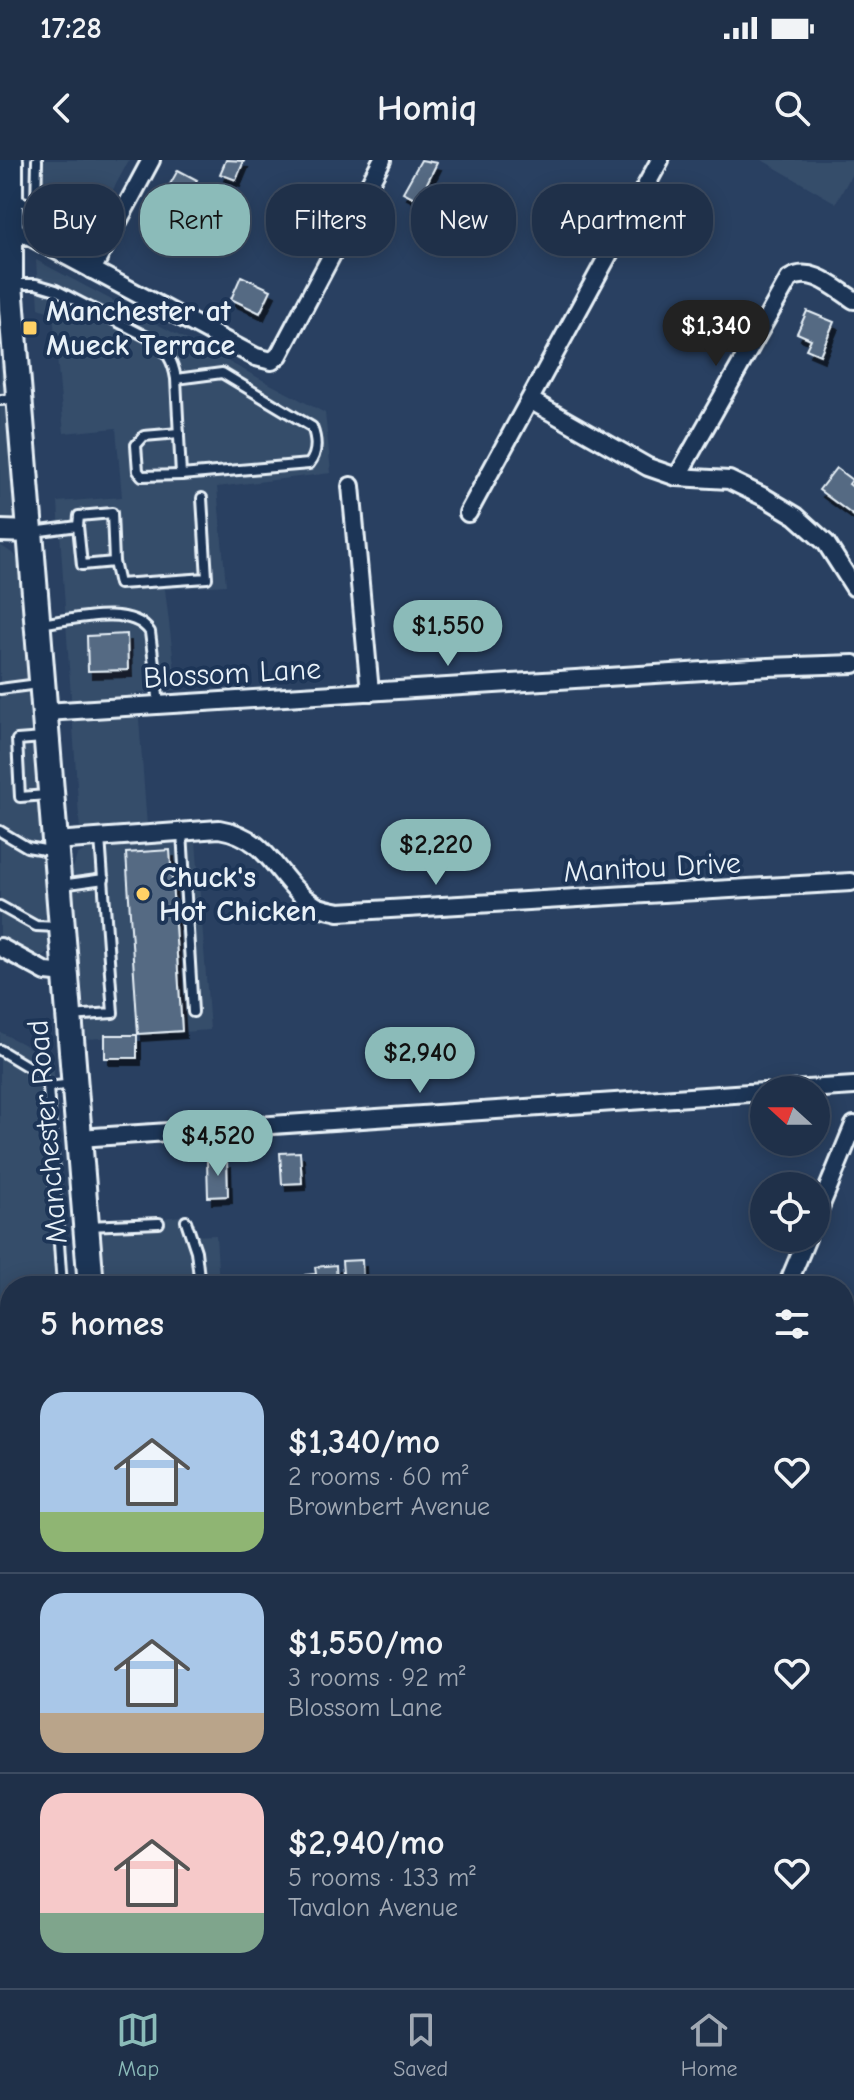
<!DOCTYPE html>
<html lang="en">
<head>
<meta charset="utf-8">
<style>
  :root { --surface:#1f3049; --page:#2c3c53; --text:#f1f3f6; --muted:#a1a9b4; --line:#3c4b61; --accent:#8bbbb9 }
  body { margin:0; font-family:"Comic Neue",sans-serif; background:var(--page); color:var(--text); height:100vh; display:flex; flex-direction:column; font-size:30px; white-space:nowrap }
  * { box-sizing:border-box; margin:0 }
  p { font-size:26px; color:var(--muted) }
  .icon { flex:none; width:44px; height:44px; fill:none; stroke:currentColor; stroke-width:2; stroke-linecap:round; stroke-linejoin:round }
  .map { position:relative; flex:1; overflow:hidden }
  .panel { position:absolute; left:0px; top:1116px; width:854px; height:712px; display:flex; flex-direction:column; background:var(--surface); border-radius:32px 32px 0 0; box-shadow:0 4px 20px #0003,0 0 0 2px var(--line) }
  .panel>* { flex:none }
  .guide { position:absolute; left:24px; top:24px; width:806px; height:72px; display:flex; gap:16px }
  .needle { width:52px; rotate:291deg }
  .controls { position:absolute; left:750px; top:916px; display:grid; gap:16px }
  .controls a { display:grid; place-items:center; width:80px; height:80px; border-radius:50%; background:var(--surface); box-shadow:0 4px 20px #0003,0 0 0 2px var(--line); font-size:40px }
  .price { position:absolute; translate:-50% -68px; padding:0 18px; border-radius:28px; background:var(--accent); color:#111; font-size:26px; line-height:52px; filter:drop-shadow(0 2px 4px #0008) }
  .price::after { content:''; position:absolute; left:50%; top:48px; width:24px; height:18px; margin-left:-12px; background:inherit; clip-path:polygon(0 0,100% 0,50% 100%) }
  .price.active { background:#222; color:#fff }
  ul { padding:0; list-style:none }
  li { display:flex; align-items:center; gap:24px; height:200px; padding:0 40px }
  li+li { border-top:2px solid var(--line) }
  li span { display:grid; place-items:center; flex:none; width:224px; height:160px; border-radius:24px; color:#555 }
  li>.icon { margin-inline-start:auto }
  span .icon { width:96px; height:96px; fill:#fffc; stroke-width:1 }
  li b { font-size:34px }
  h2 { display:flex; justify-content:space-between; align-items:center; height:96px; padding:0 40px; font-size:34px }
  .pill { padding:0 28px; border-radius:32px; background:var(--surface); box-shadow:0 4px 20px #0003,0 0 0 2px var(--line); font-size:28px; line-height:72px }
  .pill.active { background:var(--accent); color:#111 }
  .status { display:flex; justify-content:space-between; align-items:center; height:56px; padding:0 40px; background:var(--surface); direction:ltr }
  .status svg { height:22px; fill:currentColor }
  header { display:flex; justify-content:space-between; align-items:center; height:104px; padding:0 40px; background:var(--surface); font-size:36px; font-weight:800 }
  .dock { display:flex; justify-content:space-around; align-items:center; height:112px; border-top:2px solid var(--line); background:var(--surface); font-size:22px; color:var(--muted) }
  .dock a { display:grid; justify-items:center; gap:4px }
  .dock .active { color:var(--accent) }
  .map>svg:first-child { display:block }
  .built { fill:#364d6b }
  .building { fill:#556a83; stroke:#e8f1f8; stroke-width:2; filter:url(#shadow) }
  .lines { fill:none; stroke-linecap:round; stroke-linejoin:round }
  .service-casing { stroke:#e8f1f8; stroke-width:14 }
  .minor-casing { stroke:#e8f1f8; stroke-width:22 }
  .tertiary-casing { stroke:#e8f1f8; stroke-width:26 }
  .secondary-casing { stroke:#e8f1f8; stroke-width:28 }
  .primary-casing { stroke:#e8f1f8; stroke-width:30 }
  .service { stroke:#1d3557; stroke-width:8 }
  .minor { stroke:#1d3557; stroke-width:16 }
  .tertiary { stroke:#1d3557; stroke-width:20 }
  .secondary { stroke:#1d3557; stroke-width:22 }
  .primary { stroke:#1d3557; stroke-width:24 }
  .poi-dot { fill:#ffd166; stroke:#1d3557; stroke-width:3 }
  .labels { text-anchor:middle; stroke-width:8; stroke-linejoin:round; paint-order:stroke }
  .poi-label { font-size:30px; font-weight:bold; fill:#e8f1f8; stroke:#1d3557; text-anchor:start }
  .street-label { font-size:30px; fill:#e8f1f8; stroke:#1d3557 }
</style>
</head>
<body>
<div class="status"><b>17:28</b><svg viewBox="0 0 49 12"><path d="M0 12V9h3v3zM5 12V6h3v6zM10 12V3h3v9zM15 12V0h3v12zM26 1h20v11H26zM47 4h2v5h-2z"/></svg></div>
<header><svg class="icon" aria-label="back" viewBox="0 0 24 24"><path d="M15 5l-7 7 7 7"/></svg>Homiq<svg class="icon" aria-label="search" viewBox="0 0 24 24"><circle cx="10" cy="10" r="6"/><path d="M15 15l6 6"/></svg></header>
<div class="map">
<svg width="854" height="1828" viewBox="0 0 854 1828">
  <defs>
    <filter id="shadow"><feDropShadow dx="4" dy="7" stdDeviation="0" flood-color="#0009"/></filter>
  </defs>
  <rect width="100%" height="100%" fill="#294061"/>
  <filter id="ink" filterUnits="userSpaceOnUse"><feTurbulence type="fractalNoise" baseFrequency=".0125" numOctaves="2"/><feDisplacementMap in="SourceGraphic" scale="16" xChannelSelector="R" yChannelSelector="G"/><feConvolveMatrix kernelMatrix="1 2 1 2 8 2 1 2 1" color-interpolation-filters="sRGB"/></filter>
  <g filter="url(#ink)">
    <!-- built -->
    <g class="built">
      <path d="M34,0H129L80,91L32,64Z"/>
      <path d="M762,0H854V10L836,43Z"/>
      <path d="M36,100L325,253L331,313L217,327L226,425L165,429L177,530L137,533L147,666L80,671L58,342L122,337L116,268L64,273L53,153L39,148Z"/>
      <path d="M0,181L15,362L0,364Z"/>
      <path d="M0,385L15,395L19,401L48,780L49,790L44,795H34L0,777Z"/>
      <path d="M196,681L210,870L87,879L72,713L77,695L88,688Z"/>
      <path d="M0,872L53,900L70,1126H10V1184L0,1179Z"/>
      <path d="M191,1055L193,1076L216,1075L219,1126H104L99,1065Z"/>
      <path d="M0,1186L10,1189V1378L8,1377L4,1284L0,1282Z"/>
      <path d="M0,1772L10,1776V1818H88V1828H0Z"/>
    </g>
    <!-- building -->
    <g class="building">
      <path d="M226,0L244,1L236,20L220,14Z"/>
      <path d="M421,0L437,3L426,25L433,29L426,44L403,32Z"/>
      <path d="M178,10L197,20L174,61L155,51Z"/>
      <path d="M241,116L271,130L260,153L231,139Z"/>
      <path d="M807,151L834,162L820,195L806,189L811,179L797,173Z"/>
      <path d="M836,308L852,320L849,324L854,328V356L819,330Z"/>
      <path d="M127,474L128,510L88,511L87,476Z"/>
      <path d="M170,690L182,871L138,874L126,693Z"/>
      <rect x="105" y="875" width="32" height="23"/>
      <path d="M300,992L302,1023L282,1024L280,993Z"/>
      <path d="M227,1000L228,1036L208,1037L207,1001Z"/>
      <path d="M362,1100L363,1124L344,1126L342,1101Z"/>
      <path d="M336,1105L337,1126H305V1115L316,1114L315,1107Z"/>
      <path d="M0,1822L25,1825L26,1822L45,1828H0Z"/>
    </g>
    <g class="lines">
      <defs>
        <g id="service">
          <path d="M13,38L36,47L79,76L67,96"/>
          <path d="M36,47L37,0"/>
          <path d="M11,124H36L56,130L153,180C167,192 173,200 176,219L181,315L309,304C318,293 317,280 312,267L222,213L176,219"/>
          <path d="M0,240L15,239"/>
          <path d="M179,273L144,276L136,285L138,311L142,316L181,315"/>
          <path d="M78,366L79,356L112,353L114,402"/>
          <path d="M33,372L78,366L82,405L114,402L119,424L207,418L202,338"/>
          <path d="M40,464C71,460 131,443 150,472L159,544"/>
          <path d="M0,529L38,524"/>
          <path d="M43,578L17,580L20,637L47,635"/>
          <path d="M0,671L27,687L51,691"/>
          <path d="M182,672L193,852"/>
          <path d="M61,725L104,719"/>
          <path d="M0,746L36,766L58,767"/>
          <path d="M70,856L113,853L100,678"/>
          <path d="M0,890L38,913L48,927L73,924"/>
          <path d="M48,927L62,1126"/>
          <path d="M186,1061L196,1091L200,1126"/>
          <path d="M87,1066L159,1063"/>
          <path d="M0,1158L10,1162"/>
          <path d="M0,1207L10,1210"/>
          <path d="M0,1252L10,1256"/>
          <path d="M0,1783L10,1786"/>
          <path d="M72,1818L84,1822L106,1825"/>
        </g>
        <g id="minor">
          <path d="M2,67L29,76L256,197L272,201L279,195L382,0"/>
          <path d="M92,110L151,0"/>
          <path d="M530,240L648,307L677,317L729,320L766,338L796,356L826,383L854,427"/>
          <path d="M677,317L789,119C811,105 835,128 854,140"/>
          <path d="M351,326L370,532"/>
          <path d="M468,353L660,0"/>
          <path d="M45,552L768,507L854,504"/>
          <path d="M55,681L219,669C273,678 275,721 315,745C322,749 331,750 339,752L851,722"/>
          <path d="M0,787L46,812L66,814"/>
          <path d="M791,930L854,926"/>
          <path d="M79,978L764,932"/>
          <path d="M816,1057L854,965"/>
          <path d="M787,1126L807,1078"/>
          <path d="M0,1384L10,1388"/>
          <path d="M844,1637L854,1641"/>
          <path d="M0,1671L10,1675"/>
          <path d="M844,1715L854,1693"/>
          <path d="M725,1818L748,1828"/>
          <path d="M777,1828L795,1821L797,1818"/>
        </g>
        <path id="tertiary" d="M0,371L32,372"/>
        <path id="secondary" d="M844,1516L854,1520"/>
        <g id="primary">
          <path d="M10,0V124L91,1126"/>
          <path d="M110,1828L111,1818"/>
        </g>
      </defs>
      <!-- service casing -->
      <use href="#service" class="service-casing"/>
      <!-- minor casing -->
      <use href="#minor" class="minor-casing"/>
      <!-- tertiary casing -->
      <use href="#tertiary" class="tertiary-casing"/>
      <!-- secondary casing -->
      <use href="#secondary" class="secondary-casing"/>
      <!-- primary casing -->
      <use href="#primary" class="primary-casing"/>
      <!-- service -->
      <use href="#service" class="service"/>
      <!-- minor -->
      <use href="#minor" class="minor"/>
      <!-- tertiary -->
      <use href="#tertiary" class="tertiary"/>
      <!-- secondary -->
      <use href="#secondary" class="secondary"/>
      <!-- primary -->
      <use href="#primary" class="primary"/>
    </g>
  </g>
  <!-- markers -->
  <g class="poi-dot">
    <rect x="22" y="160" width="16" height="16" rx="4"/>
    <circle cx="143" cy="734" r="8"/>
  </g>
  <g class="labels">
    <!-- poi labels -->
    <g class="poi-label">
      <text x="46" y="161">Manchester at<tspan x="46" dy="34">Mueck Terrace</tspan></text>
      <text x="159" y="727">Chuck's<tspan x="159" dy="34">Hot Chicken</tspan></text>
    </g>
    <!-- street labels -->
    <g class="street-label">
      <text transform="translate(232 513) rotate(-3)" y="10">Blossom Lane</text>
      <text transform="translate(652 707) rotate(-3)" y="10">Manitou Drive</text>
      <text transform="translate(47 972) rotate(-95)" y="10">Manchester Road</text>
    </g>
  </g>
</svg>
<div class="controls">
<a><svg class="needle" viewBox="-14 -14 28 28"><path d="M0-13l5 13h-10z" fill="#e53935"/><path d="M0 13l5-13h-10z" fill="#a1a9b4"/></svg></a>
<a><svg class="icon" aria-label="locate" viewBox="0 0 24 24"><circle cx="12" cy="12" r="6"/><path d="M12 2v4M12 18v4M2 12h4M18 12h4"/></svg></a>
</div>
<b class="price active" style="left:716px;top:208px">$1,340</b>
<b class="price" style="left:448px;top:508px">$1,550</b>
<b class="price" style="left:436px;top:727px">$2,220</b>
<b class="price" style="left:420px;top:935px">$2,940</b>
<b class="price" style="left:218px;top:1018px">$4,520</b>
<div class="guide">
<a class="pill">Buy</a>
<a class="pill active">Rent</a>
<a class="pill">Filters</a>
<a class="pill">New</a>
<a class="pill">Apartment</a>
</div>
<section class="panel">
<h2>5 homes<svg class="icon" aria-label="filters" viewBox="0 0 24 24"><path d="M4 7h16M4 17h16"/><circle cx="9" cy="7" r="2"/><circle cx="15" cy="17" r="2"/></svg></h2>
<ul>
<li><span style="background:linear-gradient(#a9c7e8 75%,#8fb573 0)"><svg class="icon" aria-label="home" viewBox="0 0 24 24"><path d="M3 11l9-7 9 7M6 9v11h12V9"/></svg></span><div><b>$1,340/mo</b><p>2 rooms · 60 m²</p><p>Brownbert Avenue</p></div><svg class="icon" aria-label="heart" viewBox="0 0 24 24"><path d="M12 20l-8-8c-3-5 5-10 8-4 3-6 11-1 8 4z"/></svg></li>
<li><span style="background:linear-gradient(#a9c7e8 75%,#b9a48a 0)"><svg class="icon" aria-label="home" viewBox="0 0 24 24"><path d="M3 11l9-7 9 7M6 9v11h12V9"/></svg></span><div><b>$1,550/mo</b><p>3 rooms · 92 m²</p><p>Blossom Lane</p></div><svg class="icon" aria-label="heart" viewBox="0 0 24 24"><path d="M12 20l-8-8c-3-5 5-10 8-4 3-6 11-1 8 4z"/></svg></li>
<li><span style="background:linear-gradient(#f6c9c9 75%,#7fa58c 0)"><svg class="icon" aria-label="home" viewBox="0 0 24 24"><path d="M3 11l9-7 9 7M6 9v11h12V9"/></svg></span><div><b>$2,940/mo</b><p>5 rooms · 133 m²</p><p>Tavalon Avenue</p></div><svg class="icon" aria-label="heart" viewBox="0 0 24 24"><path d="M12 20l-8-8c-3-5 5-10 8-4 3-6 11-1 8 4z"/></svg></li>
</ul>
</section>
</div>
<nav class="dock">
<a class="active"><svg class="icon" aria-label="map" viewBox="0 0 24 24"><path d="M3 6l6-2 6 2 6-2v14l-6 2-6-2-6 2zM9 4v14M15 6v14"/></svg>Map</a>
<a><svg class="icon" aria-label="saved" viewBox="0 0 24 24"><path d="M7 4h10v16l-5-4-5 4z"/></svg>Saved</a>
<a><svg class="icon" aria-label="home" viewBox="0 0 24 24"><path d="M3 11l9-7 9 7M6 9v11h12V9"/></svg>Home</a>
</nav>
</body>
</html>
